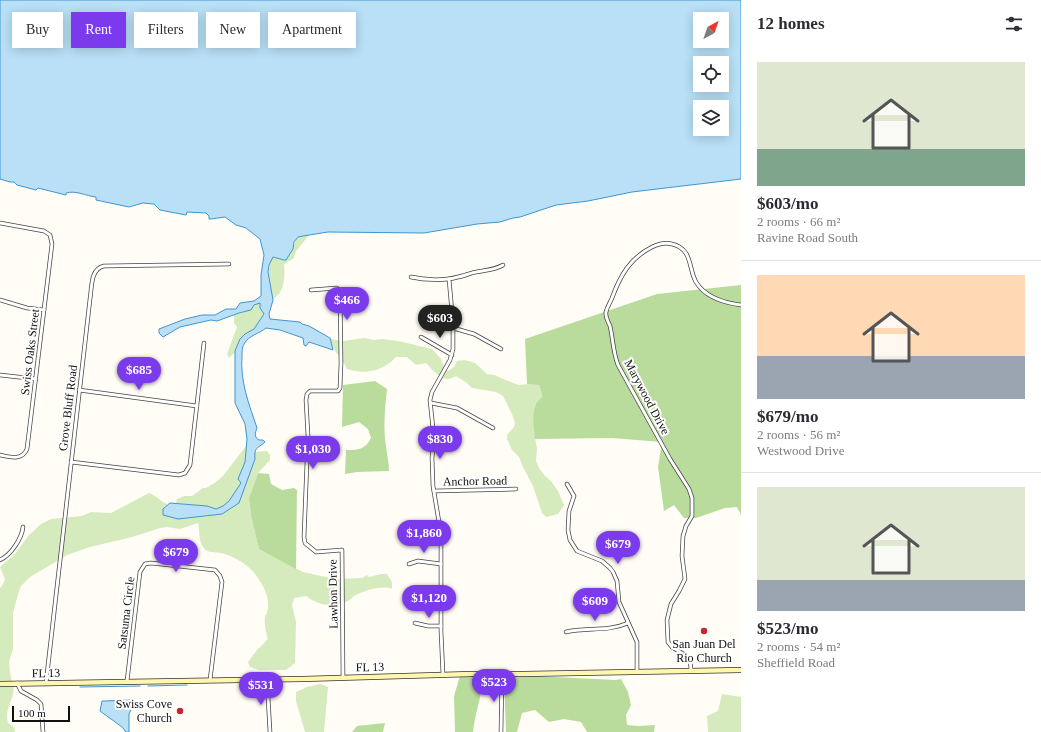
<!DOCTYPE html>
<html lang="en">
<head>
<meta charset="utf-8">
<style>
  :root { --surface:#fff; --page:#f7f7f7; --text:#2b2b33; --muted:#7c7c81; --line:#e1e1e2; --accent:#7c3aed }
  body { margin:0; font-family:"Times New Roman",serif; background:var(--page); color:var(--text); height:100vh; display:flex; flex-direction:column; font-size:15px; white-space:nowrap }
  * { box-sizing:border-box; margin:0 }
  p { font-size:13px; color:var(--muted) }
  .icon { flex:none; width:22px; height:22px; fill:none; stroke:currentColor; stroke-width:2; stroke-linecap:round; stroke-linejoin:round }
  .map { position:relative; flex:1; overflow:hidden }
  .drawer { display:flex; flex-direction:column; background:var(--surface); width:300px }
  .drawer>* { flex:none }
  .top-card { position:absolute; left:12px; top:12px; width:380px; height:36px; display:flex; gap:8px }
  .needle { width:26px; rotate:40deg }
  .fabs { position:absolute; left:693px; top:12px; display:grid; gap:8px }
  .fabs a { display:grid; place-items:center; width:36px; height:36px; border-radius:0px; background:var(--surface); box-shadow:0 2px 10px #0003; font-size:20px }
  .scale { position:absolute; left:12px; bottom:10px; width:58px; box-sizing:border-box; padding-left:4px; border:2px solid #111; border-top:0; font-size:11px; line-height:14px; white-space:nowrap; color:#111; -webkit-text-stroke:3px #fff; paint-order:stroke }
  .price { position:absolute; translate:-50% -34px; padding:0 9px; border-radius:14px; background:var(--accent); color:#fff; font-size:13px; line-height:26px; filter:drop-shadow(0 1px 2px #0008) }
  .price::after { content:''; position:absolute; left:50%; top:24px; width:12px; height:9px; margin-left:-6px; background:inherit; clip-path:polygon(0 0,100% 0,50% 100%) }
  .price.selected { background:#222; color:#fff }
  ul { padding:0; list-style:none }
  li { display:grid; align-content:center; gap:8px; height:212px; padding:0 16px }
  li+li { border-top:1px solid var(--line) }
  li span { display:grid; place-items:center; height:124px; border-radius:0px; color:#555 }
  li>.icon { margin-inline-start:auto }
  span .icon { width:72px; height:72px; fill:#fffc; stroke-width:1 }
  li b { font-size:17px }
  h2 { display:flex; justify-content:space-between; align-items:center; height:48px; padding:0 16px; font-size:17px }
  .chip { padding:0 14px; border-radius:0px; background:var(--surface); box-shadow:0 2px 10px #0003; font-size:14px; line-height:36px }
  .chip.selected { background:var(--accent); color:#fff }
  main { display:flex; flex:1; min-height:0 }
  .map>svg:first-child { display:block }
  .green { fill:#d5ebbd }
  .forest { fill:#b9dc9c }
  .water { fill:#b9e0f7; stroke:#3f96cf; fill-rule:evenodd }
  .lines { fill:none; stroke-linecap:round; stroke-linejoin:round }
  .stream { stroke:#3f96cf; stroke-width:1 }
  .minor-casing { stroke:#444; stroke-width:4.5 }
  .secondary-casing { stroke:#333; stroke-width:6 }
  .minor { stroke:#fff; stroke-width:3 }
  .secondary { stroke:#fff6b0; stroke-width:4.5 }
  .poi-dot { fill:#c4262e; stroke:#fff; stroke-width:1.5 }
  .labels { text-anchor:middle; stroke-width:4; stroke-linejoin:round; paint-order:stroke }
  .street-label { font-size:12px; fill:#111; stroke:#fff }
  .poi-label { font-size:12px; fill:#111; stroke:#fff }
</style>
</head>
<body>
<main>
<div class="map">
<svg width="741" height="732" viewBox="0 0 741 732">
  <rect width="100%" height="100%" fill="#fffdf5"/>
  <!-- green -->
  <g class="green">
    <path d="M309,235L296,251L294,258L284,264C285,277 285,292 273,299C270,284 266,272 272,257L284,260C287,257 292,252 293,248C297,237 297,237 309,235Z"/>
    <path d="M260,303V308L264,314L254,329L245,334L240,339L235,352L229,358L227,354L237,327L234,323V315L251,310L254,305Z"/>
    <path d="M364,338L374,340L382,339L398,341L432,349L441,359L442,363L448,371L454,367L457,361L465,360L475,363L487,374L494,375L518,385L531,384L539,385L542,393L541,399L535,406V438L537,448L536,461L539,468L545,476L551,481L558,491L564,505L558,514L546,517L542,513L533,486L523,467L519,457L512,450L507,439V435L514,427L515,423L512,414L503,396L496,392L472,388L467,383L456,376C443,385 434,371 426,363L416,365L407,357H396C383,371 365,375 347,369C342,356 333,353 330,339L343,341Z"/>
    <path d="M246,446L245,462L238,479L241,483L229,501L223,506L216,509L207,506L176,503L177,499L184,496H192L203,488H206L216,482L223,476Z"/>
    <path d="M267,451L270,455V460L258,473L249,498L251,516L259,549L303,572L335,579L362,578L367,575L369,577L381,574H387L392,582V589C383,585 367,590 358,594C354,595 351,599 348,601C333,608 319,606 306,596L294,598L292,605L296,622L295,663L286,670H259L250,667L248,662L257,650L268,639C266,633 264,623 265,617C265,615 267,614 267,612C271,602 265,588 259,580C252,567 239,559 225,554C217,551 208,555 203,547C198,539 200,532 198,523L180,529L167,527L160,528L132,537L90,547L67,555L30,577L21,586L18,594L13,613V649L9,662L10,673L12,681H0V588L2,586L5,579L0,567L15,554L29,535L41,524L51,519L82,516L91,512L111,513L149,493C157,496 162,503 168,504L163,509L178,519L222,514L239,503L255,459L254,452Z"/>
    <path d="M320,684L328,687L324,732H305L296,701V692L307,687Z"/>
    <path d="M0,686H13C16,700 4,705 8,723L14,727L15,732H0Z"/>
    <path d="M722,694L741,697V732H708L707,716L718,711Z"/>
  </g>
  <!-- forest -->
  <g class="forest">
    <path d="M741,285V515L737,507L725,508L696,518H684L674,505L664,511L658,467L662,442L612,438L535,439C534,429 532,417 535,407C538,396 546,402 539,385L527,384L525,339L657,294Z"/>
    <path d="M375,381L387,389C385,408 383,427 386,446C387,455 389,463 389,471L357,472L345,474L346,450C358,450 365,450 371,438L368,429L359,422L342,427L343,385Z"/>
    <path d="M258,473L269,474L271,484L282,490L294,488L297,490L296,569L259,549L251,516L249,498Z"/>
    <path d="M460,676L483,677C482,696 475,713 473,732H455L454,696Z"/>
    <path d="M533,676L616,680L621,679L628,692L631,705L626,715L627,725L639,726L655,725L654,732H587L581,722L564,719L549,722L535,710L522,713L517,732H506L504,678Z"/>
    <path d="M385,723L383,732H352L357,726Z"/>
  </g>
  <!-- water -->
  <g class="water">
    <path d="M0,0H741V179L632,192L588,201L556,205L520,217L513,218L500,222L477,224L424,233L328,232L303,236L298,237L294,242L293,249L286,260H284L273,257L269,265L268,272L273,300L269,314L270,319L300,322L302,324L309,326L330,338L333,350L309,342L306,346L304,345L303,338L280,330L266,328C259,334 249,335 244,344C242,347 242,352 242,356C240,382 249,404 257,428C255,433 254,437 259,440H263L265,442C257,449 254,447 255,459L239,503L222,514L178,519L163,515V509L170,503L207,506L216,509L223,506L229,501L241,483L238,479L245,462L247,439L245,424L235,403V351L240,339L245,334L254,329L264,314L260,308V303L254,305L251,310L239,313L217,321L211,320L180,327L163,337L159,333V329L185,319L202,315H215L226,309H236L240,303L254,301L261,296V275L264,255L260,239L246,228L236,225L225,217L211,219H209V216L206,213L187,212L186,215L160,210L154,204L143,203L129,207L96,200V197C86,196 76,190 66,193V195L38,188L36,190L17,185L14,182H10L0,179ZM700,19H722V41H700ZM700,63H722V85H700ZM700,107H722V129H700Z"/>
    <path d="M132,700L135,701L129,714V732H126L122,727L100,711L102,701H103Z"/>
  </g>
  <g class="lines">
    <!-- stream -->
    <g class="stream">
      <path d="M148,686L187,685"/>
      <path d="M80,687L140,686"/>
    </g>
    <defs>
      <g id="minor">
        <path d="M0,223L44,231L50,235L52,244L27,449C22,461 10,457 0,455"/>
        <path d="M411,277C425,280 444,281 458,277C464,276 470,273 476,272C486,270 495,270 503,265"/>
        <path d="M311,290L337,288L340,290L341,363L340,388L338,391H310L307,394L306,400L308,436L304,537L305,543L316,552L342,550L343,677"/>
        <path d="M0,300L27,308L44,310"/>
        <path d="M453,328L474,334L501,349"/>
        <path d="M421,337L452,355"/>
        <path d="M0,375L36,379"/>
        <path d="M79,390L197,406"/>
        <path d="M431,403L457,408L493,428"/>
        <path d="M71,462L179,475L185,473L190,465L204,343"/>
        <path d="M567,484L574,496L569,511L568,530L570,540L577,551L602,561L610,568L613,572L617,581L619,602L637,642V671"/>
        <path d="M434,491L516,489"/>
        <path d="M0,560C11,555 22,538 23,527"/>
        <path d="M409,564L418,561L441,564"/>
        <path d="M415,623L428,626H441"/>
        <path d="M566,632C586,627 608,632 628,623"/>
        <path d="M691,670L690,659L685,655L672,647L668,642L667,620L671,604L679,591L685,579L682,556L683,536L686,526L692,516V498L689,489L670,459L618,365C613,352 613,339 610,326C608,321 605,318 606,312C607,307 610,303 612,298C620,276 630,258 652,247C658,244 665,242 672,244C693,249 688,268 696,282C705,297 725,303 741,305"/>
        <path d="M443,675L441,631V534L433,486L432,458L434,438L430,400L432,392L450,360L453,349V323L449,279"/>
        <path d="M267,679L270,732"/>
        <path d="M127,681L140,572L145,564L151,563L215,570L220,576L222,582L210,680"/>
        <path d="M17,683L21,691L37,700L41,704L43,732"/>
        <path d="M46,683L90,299C92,288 90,269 104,266L229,264"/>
        <path d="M501,732L502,673"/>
      </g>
      <path id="secondary" d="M0,684L303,679L471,674H524L741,670"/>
    </defs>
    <!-- minor casing -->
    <use href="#minor" class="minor-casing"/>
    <!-- secondary casing -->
    <use href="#secondary" class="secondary-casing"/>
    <!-- minor -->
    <use href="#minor" class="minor"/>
    <!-- secondary -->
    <use href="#secondary" class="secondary"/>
  </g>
  <!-- markers -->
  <g class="poi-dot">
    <circle cx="704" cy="631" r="4"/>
    <circle cx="180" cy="711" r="4"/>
  </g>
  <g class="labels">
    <!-- street labels -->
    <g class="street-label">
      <text transform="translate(30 352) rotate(-83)" y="4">Swiss Oaks Street</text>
      <text transform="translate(647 397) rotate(62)" y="4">Marywood Drive</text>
      <text transform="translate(68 408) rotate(-83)" y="4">Grove Bluff Road</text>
      <text transform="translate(475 481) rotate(-1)" y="4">Anchor Road</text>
      <text transform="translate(333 594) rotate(-91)" y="4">Lawhon Drive</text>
      <text transform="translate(126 613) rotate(-83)" y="4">Satsuma Circle</text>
      <text transform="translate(370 667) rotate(-1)" y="4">FL 13</text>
      <text transform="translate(46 673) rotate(-1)" y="4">FL 13</text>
    </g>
    <!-- poi labels -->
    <g class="poi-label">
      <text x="704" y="648">San Juan Del<tspan x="704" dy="14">Rio Church</tspan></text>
      <text x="172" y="708" text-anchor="end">Swiss Cove<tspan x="172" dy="14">Church</tspan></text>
    </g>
  </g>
</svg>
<div class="fabs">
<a><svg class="needle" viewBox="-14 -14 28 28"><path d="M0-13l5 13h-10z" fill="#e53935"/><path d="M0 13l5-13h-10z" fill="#7c7c81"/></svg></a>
<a><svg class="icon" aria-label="locate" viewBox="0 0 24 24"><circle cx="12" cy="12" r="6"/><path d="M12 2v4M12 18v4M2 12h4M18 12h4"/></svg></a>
<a><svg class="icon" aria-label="layers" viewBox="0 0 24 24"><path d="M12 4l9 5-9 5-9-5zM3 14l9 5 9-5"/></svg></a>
</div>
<div class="scale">100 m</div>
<b class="price" style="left:347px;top:321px">$466</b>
<b class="price selected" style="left:440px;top:339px">$603</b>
<b class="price" style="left:139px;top:391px">$685</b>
<b class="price" style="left:440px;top:460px">$830</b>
<b class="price" style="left:313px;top:470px">$1,030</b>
<b class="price" style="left:424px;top:554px">$1,860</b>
<b class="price" style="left:618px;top:565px">$679</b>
<b class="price" style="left:176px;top:573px">$679</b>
<b class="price" style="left:429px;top:619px">$1,120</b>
<b class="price" style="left:595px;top:622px">$609</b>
<b class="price" style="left:494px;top:703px">$523</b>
<b class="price" style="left:261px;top:706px">$531</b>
<div class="top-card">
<a class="chip">Buy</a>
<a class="chip selected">Rent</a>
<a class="chip">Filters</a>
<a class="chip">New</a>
<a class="chip">Apartment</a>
</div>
</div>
<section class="drawer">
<h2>12 homes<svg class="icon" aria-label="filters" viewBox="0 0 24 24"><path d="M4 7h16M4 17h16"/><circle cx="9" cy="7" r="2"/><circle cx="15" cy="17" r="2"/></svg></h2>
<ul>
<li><span style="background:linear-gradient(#dfe7d0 70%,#7fa58c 0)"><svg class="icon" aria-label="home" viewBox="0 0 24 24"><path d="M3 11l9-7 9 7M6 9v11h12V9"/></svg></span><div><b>$603/mo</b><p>2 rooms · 66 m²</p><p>Ravine Road South</p></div></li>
<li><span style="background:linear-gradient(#ffd9b3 65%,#9aa5b1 0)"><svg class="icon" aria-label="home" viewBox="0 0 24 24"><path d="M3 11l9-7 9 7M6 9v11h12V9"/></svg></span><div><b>$679/mo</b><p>2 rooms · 56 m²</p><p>Westwood Drive</p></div></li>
<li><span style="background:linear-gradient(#dfe7d0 75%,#9aa5b1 0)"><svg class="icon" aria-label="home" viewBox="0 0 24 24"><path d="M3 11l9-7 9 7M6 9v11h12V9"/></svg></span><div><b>$523/mo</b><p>2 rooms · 54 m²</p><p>Sheffield Road</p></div></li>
</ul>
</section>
</main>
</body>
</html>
